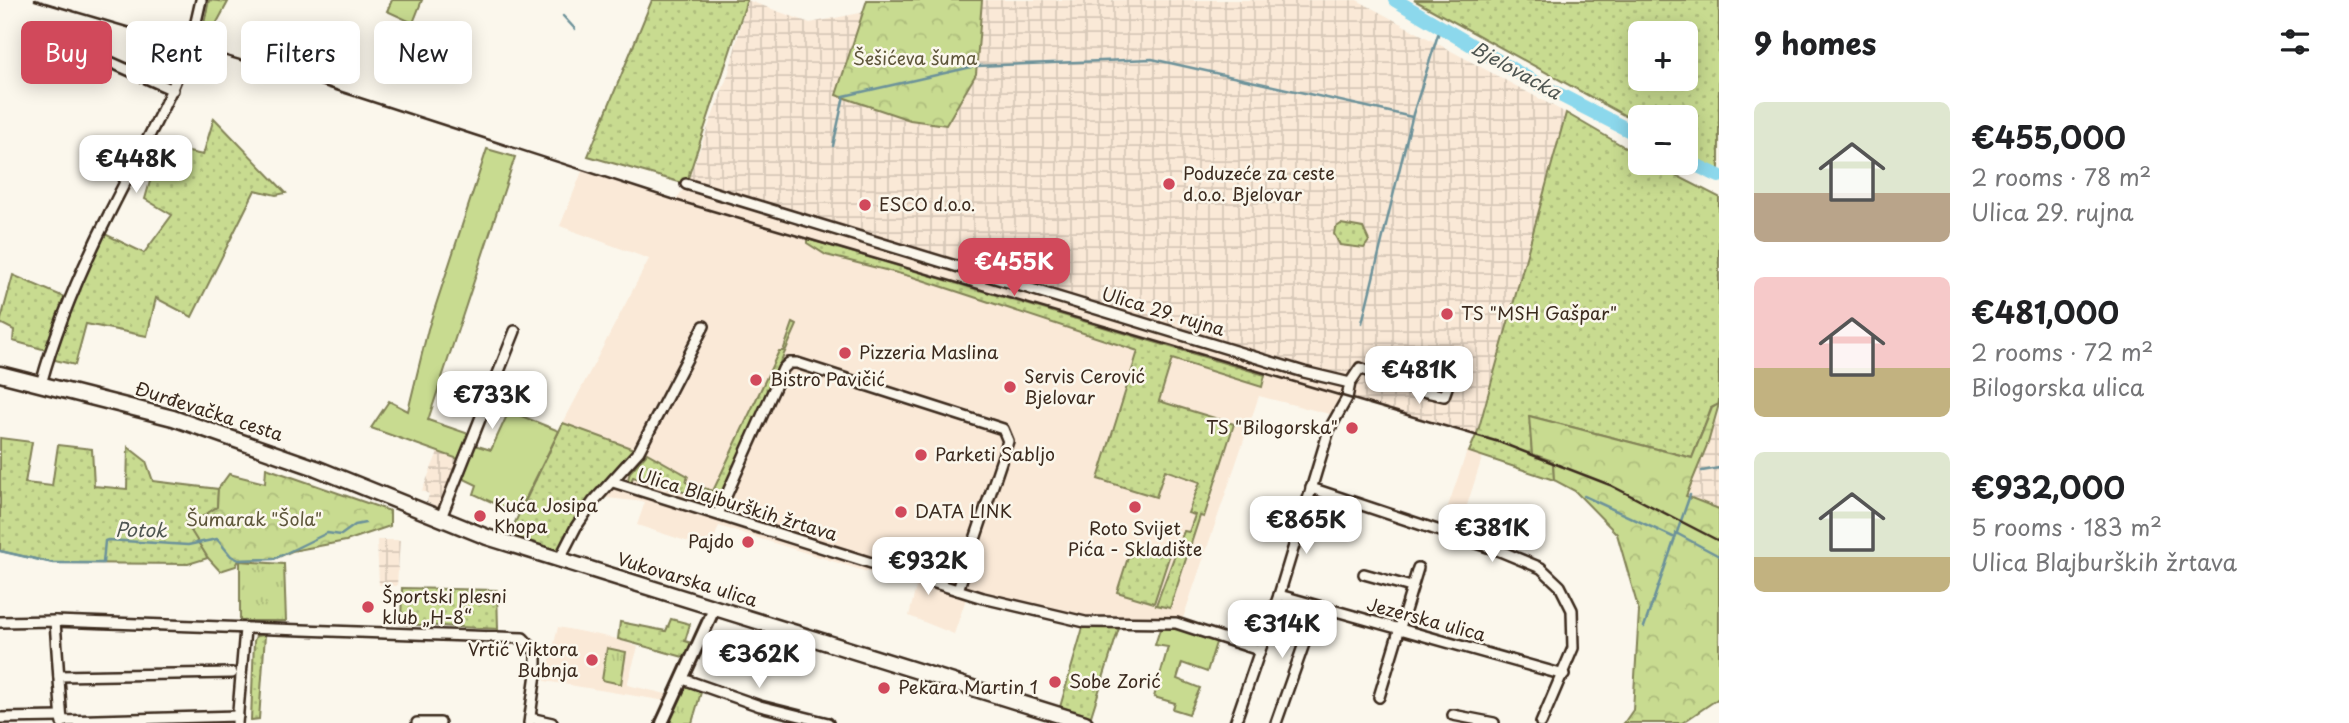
<!DOCTYPE html>
<html lang="en">
<head>
<meta charset="utf-8">
<style>
  :root { --surface:#fff; --page:#f2f2f2; --text:#202124; --muted:#757577; --accent:#d1495b }
  body { margin:0; font-family:"Playpen Sans",sans-serif; background:var(--page); color:var(--text); height:100vh; display:flex; flex-direction:column; font-size:26px; white-space:nowrap }
  * { box-sizing:border-box; margin:0 }
  p { font-size:23px; color:var(--muted) }
  .icon { flex:none; width:38px; height:38px; fill:none; stroke:currentColor; stroke-width:2; stroke-linecap:round; stroke-linejoin:round }
  .map { position:relative; flex:1; overflow:hidden }
  .drawer { display:flex; flex-direction:column; background:var(--surface); width:630px }
  .drawer>* { flex:none }
  .hud { position:absolute; left:21px; top:21px; width:665px; height:63px; display:flex; gap:14px }
  .buttons { position:absolute; left:1628px; top:21px; display:grid; gap:14px }
  .buttons a { display:grid; place-items:center; width:70px; height:70px; border-radius:10px; background:var(--surface); box-shadow:0 4px 18px #0003; font-size:35px }
  .price { position:absolute; translate:-50% -60px; padding:0 16px; border-radius:14px; background:#fff; color:#222; font-size:23px; line-height:46px; filter:drop-shadow(0 2px 4px #0008) }
  .price::after { content:''; position:absolute; left:50%; top:42px; width:21px; height:16px; margin-left:-10px; background:inherit; clip-path:polygon(0 0,100% 0,50% 100%) }
  .price.current { background:var(--accent); color:#fff }
  ul { padding:0; list-style:none }
  li { display:flex; align-items:center; gap:21px; height:175px; padding:0 35px }
  li span { display:grid; place-items:center; flex:none; width:196px; height:140px; border-radius:10px; color:#555 }
  li>.icon { margin-inline-start:auto }
  span .icon { width:84px; height:84px; fill:#fffc; stroke-width:1 }
  li b { font-size:30px }
  h2 { display:flex; justify-content:space-between; align-items:center; height:84px; padding:0 35px; font-size:30px }
  .tag { padding:0 24px; border-radius:10px; background:var(--surface); box-shadow:0 4px 18px #0003; font-size:24px; line-height:63px }
  .tag.current { background:var(--accent); color:#fff }
  main { display:flex; flex:1; min-height:0 }
  .map>svg:first-child { display:block }
  .built { fill:#fae9d7 }
  .industrial { fill:url(#industrial-grid) }
  .grass { fill:url(#grass-dots); stroke:#828257; stroke-width:2; fill-rule:evenodd }
  .forest { fill:url(#forest-crowns); stroke:#828257; stroke-width:2 }
  .park { fill:url(#park-tufts); stroke:#828257; stroke-width:2 }
  .garden { fill:#c8db90; stroke:#828257; stroke-width:2 }
  .lines { fill:none; stroke-linecap:round; stroke-linejoin:round }
  .stream { stroke:#6c929a; stroke-width:2.5 }
  .river { stroke:#8cd8ec; stroke-width:14 }
  .minor-casing { stroke:#3b2a1e; stroke-width:14 }
  .tertiary-casing { stroke:#3b2a1e; stroke-width:16 }
  .primary-casing { stroke:#3b2a1e; stroke-width:19 }
  .minor { stroke:#fbf7ec; stroke-width:9 }
  .tertiary { stroke:#fbf7ec; stroke-width:10 }
  .primary { stroke:#fbf7ec; stroke-width:14 }
  .rail { stroke:#3b2a1e; stroke-width:2.5 }
  .poi-dot { fill:#d1495b; stroke:#fbf7ec; stroke-width:2.5 }
  .labels { text-anchor:middle; stroke-width:5; stroke-linejoin:round; paint-order:stroke }
  .park-label { font-size:18px; fill:#5e563a; stroke:#fbf7ec }
  .poi-label { font-size:18px; fill:#3b2a1e; stroke:#fbf7ec; text-anchor:start }
  .street-label { font-size:18px; fill:#3b2a1e; stroke:#fbf7ec }
  .water-label { font-size:19px; font-style:italic; fill:#4f5652; stroke:#fbf7ec }
</style>
</head>
<body>
<main>
<div class="map">
<svg width="1719" height="723" viewBox="0 0 1719 723">
  <defs>
    <pattern id="industrial-grid" width="8" height="8" patternUnits="userSpaceOnUse" patternTransform="scale(1.75)"><rect width="8" height="8" fill="#fae9d7"/><path d="M0 4h8M4 0v8" fill="none" stroke="#d7c8b8"/></pattern>
    <pattern id="grass-dots" width="8" height="8" patternUnits="userSpaceOnUse" patternTransform="scale(1.75)"><rect width="8" height="8" fill="#c8db90"/><path d="M2 2h.1M6 6h.1" fill="none" stroke="#adbc7c" stroke-width="1.8" stroke-linecap="round"/></pattern>
    <pattern id="forest-crowns" width="20" height="18" patternUnits="userSpaceOnUse" patternTransform="scale(1.75)"><rect width="20" height="18" fill="#c8db90"/><path d="M2 6a3 3 0 1 1 6 0M12 15a3 3 0 1 1 6 0" fill="none" stroke="#adbc7c"/></pattern>
    <pattern id="park-tufts" width="24" height="20" patternUnits="userSpaceOnUse" patternTransform="scale(1.75)"><rect width="24" height="20" fill="#c8db90"/><path d="M3 7l-1-3M5 7V3M7 7l1-3M15 17l-1-3M17 17v-4M19 17l1-3" fill="none" stroke="#adbc7c"/></pattern>
  </defs>
  <rect width="100%" height="100%" fill="#fbf7ec"/>
  <filter id="ink" filterUnits="userSpaceOnUse"><feTurbulence type="fractalNoise" baseFrequency=".0143" numOctaves="2"/><feDisplacementMap in="SourceGraphic" scale="14" xChannelSelector="R" yChannelSelector="G"/><feConvolveMatrix kernelMatrix="1 2 1 2 8 2 1 2 1" color-interpolation-filters="sRGB"/></filter>
  <g filter="url(#ink)">
    <!-- built -->
    <g class="built">
      <path d="M583,169L676,200L684,188L1350,383L1337,416L1259,396L1181,624H1114L968,593L954,634L909,616L916,587L719,526L710,549L637,525L645,502L597,497L638,451L563,423L649,259L560,226Z"/>
      <path d="M1467,451L1483,455L1461,524L1444,518Z"/>
      <path d="M558,627L618,639L638,647L627,685L675,696L672,702L545,681Z"/>
    </g>
    <!-- industrial -->
    <g class="industrial">
      <path d="M747,0L810,23L925,0H1357L1566,113L1476,435L1347,398L1350,383L687,183L729,72Z"/>
      <path d="M1719,413V509L1686,496Z"/>
      <path d="M438,452L463,462L443,510L427,502L429,494L422,491Z"/>
      <path d="M377,540H400L397,586L379,585Z"/>
    </g>
    <!-- grass -->
    <g class="grass">
      <path d="M652,0H747L686,184L588,156Z"/>
      <path d="M1414,0H1719V172L1685,152V117H1640V124ZM1640,33H1685V79H1640Z"/>
      <path d="M1566,113L1640,156V163H1652L1719,197V404L1711,408L1692,458L1530,416L1532,454L1553,461L1554,480L1469,452L1478,431Z"/>
      <path d="M214,118L286,193L276,195L255,190L192,317L156,298L147,336L86,324L75,365L51,359L50,351L13,341L14,330L0,323L13,275L71,300L101,232L144,253L172,215L145,199L160,146L203,155Z"/>
      <path d="M1341,224L1363,228L1369,241L1364,248L1340,245L1334,234L1335,228Z"/>
      <path d="M807,239L1265,375L1262,387L1172,359L1159,401L1234,424L1204,517L1200,516L1170,608L1156,605L1184,531L1189,532L1195,515L1188,513L1200,482L1165,470L1156,497L1098,479L1138,351L913,277L826,255L807,243Z"/>
      <path d="M793,323L797,325L716,506L705,507L707,499L633,477L630,484L627,483L630,472L647,453L688,476L686,482L713,491L779,351H783Z"/>
      <path d="M563,423L639,451L597,497L562,554L507,539Z"/>
      <path d="M0,438L32,442L25,483L52,486L58,445L92,449L94,486L127,489L128,447L146,461L153,481L218,489L217,507L189,526L208,558L188,564L53,563L0,551Z"/>
      <path d="M1132,545L1160,555L1162,548L1169,557L1154,603L1117,592Z"/>
      <path d="M402,588L497,590L498,629L401,624Z"/>
      <path d="M671,619L690,624L685,641L695,644L687,658L618,639L620,622L666,631Z"/>
      <path d="M1084,624L1119,628L1091,716L1060,707Z"/>
      <path d="M265,635L259,719L251,720L254,641L256,636Z"/>
    </g>
    <!-- forest -->
    <g class="forest">
      <path d="M867,0H982L976,74L946,125L910,120L836,95Z"/>
      <path d="M1719,404L1708,443L1686,496L1719,509V698L1682,723H1624L1633,710L1639,611L1617,534L1575,491L1554,480L1553,461L1532,454L1529,416L1692,458L1712,408Z"/>
      <path d="M266,468L390,511V526L346,541L292,551L274,559L239,560L236,566L220,571L208,558L188,526L217,507L218,489L229,474L265,483Z"/>
    </g>
    <!-- park -->
    <g class="park">
      <path d="M240,561L284,564L286,621H240Z"/>
      <path d="M607,648L626,652L621,684L602,680Z"/>
      <path d="M685,683L702,689L692,723H668Z"/>
    </g>
    <!-- garden -->
    <g class="garden">
      <path d="M209,0L228,2L207,41L201,38Z"/>
      <path d="M392,0H422L413,23L387,11Z"/>
      <path d="M487,149L515,157L428,420L469,434L458,459L371,428L389,401L408,411L428,329Z"/>
      <path d="M509,411L559,431L518,514L474,494L477,485L458,476L471,444L491,450Z"/>
      <path d="M1162,623L1218,636L1207,672L1182,663L1177,679L1200,688L1189,714L1173,709L1175,703L1154,697L1168,647L1155,645Z"/>
    </g>
    <g class="lines">
      <!-- stream -->
      <g class="stream">
        <path d="M563,16L575,29"/>
        <path d="M833,146L844,96L976,66L1152,59L1412,117"/>
        <path d="M1362,323L1413,114L1441,25"/>
        <path d="M1702,471L1719,468"/>
        <path d="M1584,496L1673,537"/>
        <path d="M1676,533L1719,556"/>
        <path d="M0,551L53,563H103L105,541L108,540L188,545L217,539L231,556L239,560L274,559L327,533L341,535L355,525L365,523"/>
        <path d="M1644,627L1690,495"/>
      </g>
      <!-- river -->
      <g class="river">
        <path d="M1395,0L1529,79L1640,136"/>
        <path d="M1685,160L1719,176"/>
      </g>
      <defs>
        <g id="minor">
          <path d="M90,53L173,90"/>
          <path d="M686,184L1304,372L1350,383"/>
          <path d="M41,384C57,325 83,265 111,210C145,141 186,77 201,0"/>
          <path d="M613,482L983,598L1085,622L1176,623L1259,650"/>
          <path d="M1311,488L1500,551L1541,568L1560,586L1572,610L1573,648L1541,723"/>
          <path d="M718,514L783,369L789,363H797L1003,429L1008,441L958,590"/>
          <path d="M440,520L515,331"/>
          <path d="M559,560L576,527L593,502L639,451L704,326"/>
          <path d="M1364,574L1411,587"/>
          <path d="M1279,595L1564,675"/>
          <path d="M55,621L62,723"/>
          <path d="M0,622L55,621L523,638L536,652V674L529,723"/>
          <path d="M59,676L232,673"/>
          <path d="M683,679L760,706L828,723"/>
          <path d="M1379,697L1418,568"/>
          <path d="M1453,715L1494,723"/>
          <path d="M0,718L62,717"/>
          <path d="M530,718L552,723"/>
          <path d="M62,721L238,716"/>
          <path d="M237,723L245,629"/>
          <path d="M417,723H440"/>
          <path d="M1235,723L1279,595L1329,430L1347,398L1350,383L1360,368L1410,388L1444,396L1450,379"/>
          <path d="M1276,723L1317,607"/>
        </g>
        <path id="tertiary" d="M662,723L714,609"/>
        <path id="primary" d="M0,374L173,418L316,468L487,537L1085,723"/>
      </defs>
      <!-- minor casing -->
      <use href="#minor" class="minor-casing"/>
      <!-- tertiary casing -->
      <use href="#tertiary" class="tertiary-casing"/>
      <!-- primary casing -->
      <use href="#primary" class="primary-casing"/>
      <!-- minor -->
      <use href="#minor" class="minor"/>
      <!-- tertiary -->
      <use href="#tertiary" class="tertiary"/>
      <!-- primary -->
      <use href="#primary" class="primary"/>
      <!-- rail -->
      <path class="rail" d="M35,0L271,69L672,199L1499,442L1610,485L1719,541"/>
    </g>
  </g>
  <!-- markers -->
  <g class="poi-dot">
    <circle cx="1169" cy="184" r="7"/>
    <circle cx="865" cy="205" r="7"/>
    <circle cx="1447" cy="314" r="7"/>
    <circle cx="845" cy="353" r="7"/>
    <circle cx="756" cy="380" r="7"/>
    <circle cx="1010" cy="387" r="7"/>
    <circle cx="1352" cy="428" r="7"/>
    <circle cx="921" cy="455" r="7"/>
    <circle cx="1135" cy="507" r="7"/>
    <circle cx="901" cy="512" r="7"/>
    <circle cx="480" cy="516" r="7"/>
    <circle cx="748" cy="542" r="7"/>
    <circle cx="368" cy="607" r="7"/>
    <circle cx="592" cy="660" r="7"/>
    <circle cx="1055" cy="682" r="7"/>
    <circle cx="884" cy="688" r="7"/>
  </g>
  <g class="labels">
    <!-- park labels -->
    <g class="park-label">
      <text x="915" y="65">Šešićeva šuma</text>
      <text x="254" y="526">Šumarak "Šola"</text>
    </g>
    <!-- poi labels -->
    <g class="poi-label">
      <text x="1183" y="180">Poduzeće za ceste<tspan x="1183" dy="21">d.o.o. Bjelovar</tspan></text>
      <text x="879" y="211">ESCO d.o.o.</text>
      <text x="1461" y="320">TS "MSH Gašpar"</text>
      <text x="859" y="359">Pizzeria Maslina</text>
      <text x="1024" y="383">Servis Cerović<tspan x="1024" dy="21">Bjelovar</tspan></text>
      <text x="770" y="386">Bistro Pavičić</text>
      <text x="1338" y="434" text-anchor="end">TS "Bilogorska"</text>
      <text x="935" y="461">Parketi Sabljo</text>
      <text x="494" y="512">Kuća Josipa<tspan x="494" dy="21">Khopa</tspan></text>
      <text x="915" y="518">DATA LINK</text>
      <text x="1135" y="535" text-anchor="middle">Roto Svijet<tspan x="1135" dy="21">Pića - Skladište</tspan></text>
      <text x="734" y="548" text-anchor="end">Pajdo</text>
      <text x="382" y="603">Športski plesni<tspan x="382" dy="21">klub „H-8“</tspan></text>
      <text x="578" y="656" text-anchor="end">Vrtić Viktora<tspan x="578" dy="21">Bubnja</tspan></text>
      <text x="1069" y="688">Sobe Zorić</text>
      <text x="898" y="694">Pekara Martin 1</text>
    </g>
    <!-- street labels -->
    <g class="street-label">
      <text transform="translate(1163 312) rotate(17)" y="6">Ulica 29. rujna</text>
      <text transform="translate(209 412) rotate(18)" y="6">Đurđevačka cesta</text>
      <text transform="translate(737 505) rotate(17)" y="6">Ulica Blajburških žrtava</text>
      <text transform="translate(687 580) rotate(17)" y="6">Vukovarska ulica</text>
      <text transform="translate(1426 620) rotate(15)" y="6">Jezerska ulica</text>
    </g>
    <!-- water labels -->
    <g class="water-label">
      <text transform="translate(1516 70) rotate(29)" y="7">Bjelovacka</text>
      <text transform="translate(141 530) rotate(1)" y="7">Potok</text>
    </g>
  </g>
</svg>
<div class="buttons">
<a>+</a>
<a>−</a>
</div>
<b class="price" style="left:136px;top:195px">€448K</b>
<b class="price current" style="left:1014px;top:298px">€455K</b>
<b class="price" style="left:1419px;top:406px">€481K</b>
<b class="price" style="left:492px;top:431px">€733K</b>
<b class="price" style="left:1306px;top:556px">€865K</b>
<b class="price" style="left:1492px;top:564px">€381K</b>
<b class="price" style="left:928px;top:597px">€932K</b>
<b class="price" style="left:1282px;top:660px">€314K</b>
<b class="price" style="left:759px;top:690px">€362K</b>
<div class="hud">
<a class="tag current">Buy</a>
<a class="tag">Rent</a>
<a class="tag">Filters</a>
<a class="tag">New</a>
</div>
</div>
<section class="drawer">
<h2>9 homes<svg class="icon" aria-label="filters" viewBox="0 0 24 24"><path d="M4 7h16M4 17h16"/><circle cx="9" cy="7" r="2"/><circle cx="15" cy="17" r="2"/></svg></h2>
<ul>
<li><span style="background:linear-gradient(#dfe7d0 65%,#b9a48a 0)"><svg class="icon" aria-label="home" viewBox="0 0 24 24"><path d="M3 11l9-7 9 7M6 9v11h12V9"/></svg></span><div><b>€455,000</b><p>2 rooms · 78 m²</p><p>Ulica 29. rujna</p></div></li>
<li><span style="background:linear-gradient(#f6c9c9 65%,#c2b280 0)"><svg class="icon" aria-label="home" viewBox="0 0 24 24"><path d="M3 11l9-7 9 7M6 9v11h12V9"/></svg></span><div><b>€481,000</b><p>2 rooms · 72 m²</p><p>Bilogorska ulica</p></div></li>
<li><span style="background:linear-gradient(#dfe7d0 75%,#c2b280 0)"><svg class="icon" aria-label="home" viewBox="0 0 24 24"><path d="M3 11l9-7 9 7M6 9v11h12V9"/></svg></span><div><b>€932,000</b><p>5 rooms · 183 m²</p><p>Ulica Blajburških žrtava</p></div></li>
</ul>
</section>
</main>
</body>
</html>
